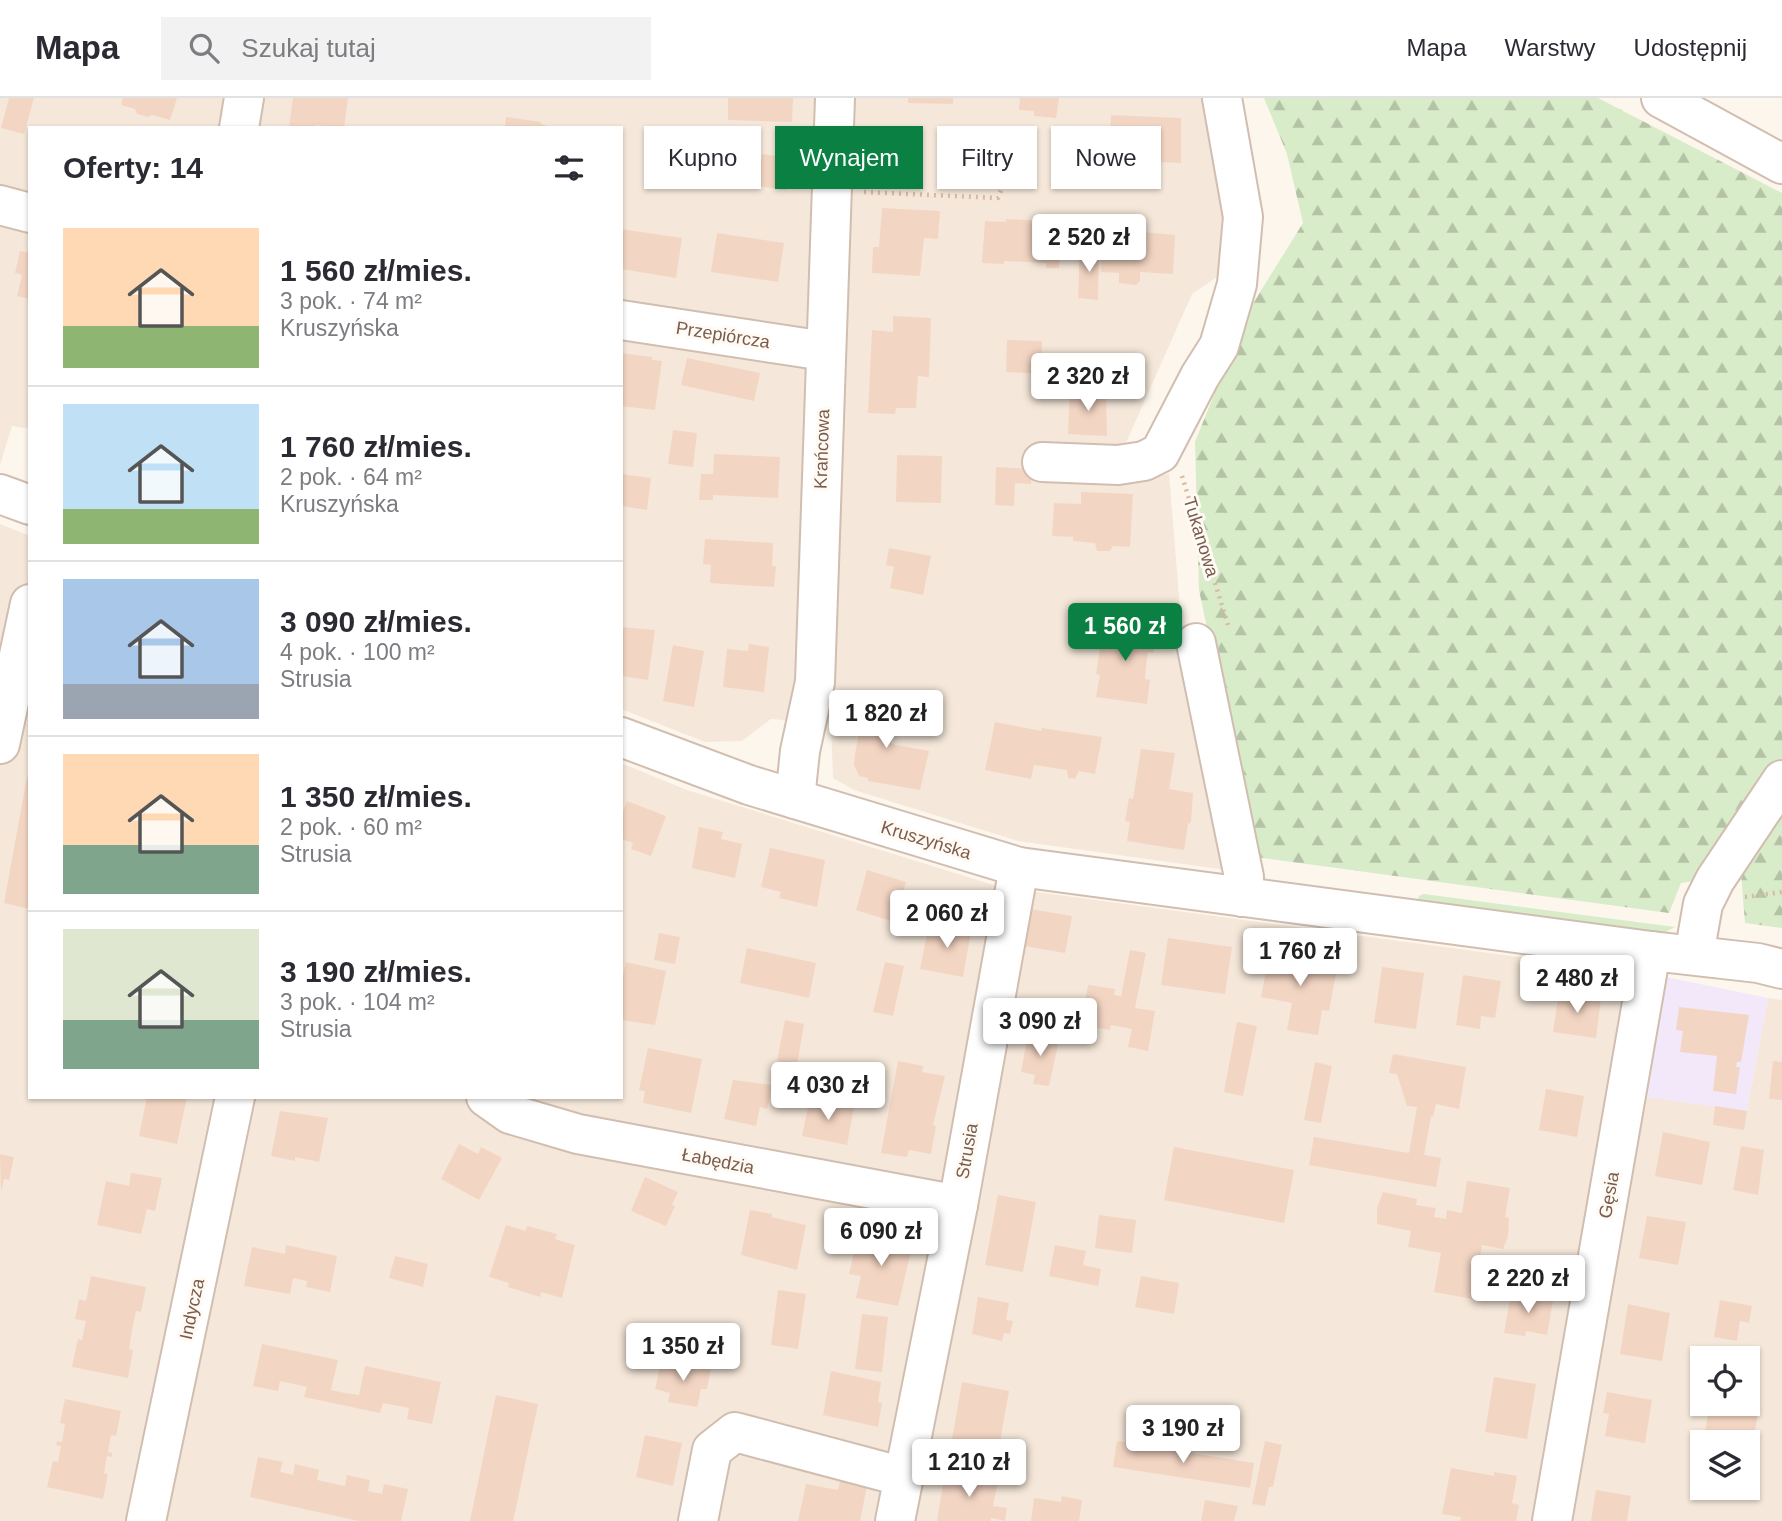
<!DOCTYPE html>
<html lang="pl">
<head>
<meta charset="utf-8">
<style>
  :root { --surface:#fff; --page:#f2f2f3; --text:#2b2b33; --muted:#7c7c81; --line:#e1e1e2; --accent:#0b8043 }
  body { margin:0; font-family:Helvetica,sans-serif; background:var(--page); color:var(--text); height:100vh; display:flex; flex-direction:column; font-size:26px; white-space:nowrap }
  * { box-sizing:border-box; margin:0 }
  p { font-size:23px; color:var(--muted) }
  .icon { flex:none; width:38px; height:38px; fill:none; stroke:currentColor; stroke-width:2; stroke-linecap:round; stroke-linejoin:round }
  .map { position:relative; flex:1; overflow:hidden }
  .side { position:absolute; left:28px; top:28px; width:595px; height:973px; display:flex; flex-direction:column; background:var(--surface); border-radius:0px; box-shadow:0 2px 5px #0004 }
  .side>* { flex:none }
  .guide { position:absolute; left:644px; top:28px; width:665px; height:63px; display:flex; gap:14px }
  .controls { position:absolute; left:1690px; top:1248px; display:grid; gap:14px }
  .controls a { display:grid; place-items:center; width:70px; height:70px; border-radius:0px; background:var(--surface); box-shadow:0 2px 5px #0004; font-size:35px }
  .price { position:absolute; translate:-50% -60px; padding:0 16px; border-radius:7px; background:#fff; color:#222; font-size:23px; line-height:46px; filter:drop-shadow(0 2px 4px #0008) }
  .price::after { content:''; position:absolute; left:50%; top:42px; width:21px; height:16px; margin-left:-10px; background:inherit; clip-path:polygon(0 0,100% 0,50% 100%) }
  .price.current { background:var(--accent); color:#fff }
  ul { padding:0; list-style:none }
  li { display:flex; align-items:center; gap:21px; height:175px; padding:0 35px }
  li+li { border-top:2px solid var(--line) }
  li span { display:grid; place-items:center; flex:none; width:196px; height:140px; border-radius:0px; color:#555 }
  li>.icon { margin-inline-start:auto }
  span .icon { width:84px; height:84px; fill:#fffc; stroke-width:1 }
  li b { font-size:30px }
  h2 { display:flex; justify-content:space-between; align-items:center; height:84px; padding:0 35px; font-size:30px }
  .tag { padding:0 24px; border-radius:0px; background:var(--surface); box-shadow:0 2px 5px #0004; font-size:24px; line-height:63px }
  .tag.current { background:var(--accent); color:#fff }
  header { display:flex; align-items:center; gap:42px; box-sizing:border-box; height:98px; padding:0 35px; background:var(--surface); border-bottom:2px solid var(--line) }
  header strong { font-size:33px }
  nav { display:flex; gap:38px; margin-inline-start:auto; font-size:24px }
  .search { width:490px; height:63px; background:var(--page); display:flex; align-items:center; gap:18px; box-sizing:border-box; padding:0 24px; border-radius:0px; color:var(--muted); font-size:26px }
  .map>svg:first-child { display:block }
  .residential { fill:#f5e8da; fill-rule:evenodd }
  .education { fill:#f3e8fa }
  .grass { fill:#d8ecc9 }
  .forest { fill:url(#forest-firs) }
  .building { fill:#f3d5c3 }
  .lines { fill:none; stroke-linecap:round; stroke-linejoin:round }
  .minor-casing { stroke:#d1beb0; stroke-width:42 }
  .path { stroke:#d9b8a5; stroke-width:4.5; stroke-dasharray:2 5; stroke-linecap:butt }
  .minor { stroke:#fff; stroke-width:38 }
  .labels { text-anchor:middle; stroke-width:6; stroke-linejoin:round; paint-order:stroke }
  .street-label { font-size:18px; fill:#7a5c4d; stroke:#fffaf3 }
</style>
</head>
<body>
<header>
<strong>Mapa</strong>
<div class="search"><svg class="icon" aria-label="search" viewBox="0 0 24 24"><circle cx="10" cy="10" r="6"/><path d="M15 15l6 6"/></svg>Szukaj tutaj</div>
<nav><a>Mapa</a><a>Warstwy</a><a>Udostępnij</a></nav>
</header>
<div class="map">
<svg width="1782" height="1423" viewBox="0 0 1782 1423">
  <defs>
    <pattern id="forest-firs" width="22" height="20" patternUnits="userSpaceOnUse" patternTransform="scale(1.75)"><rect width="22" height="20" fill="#d8ecc9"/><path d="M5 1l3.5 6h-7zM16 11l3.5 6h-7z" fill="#b4c2a5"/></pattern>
  </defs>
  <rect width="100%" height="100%" fill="#fdf6ec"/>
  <!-- residential -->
  <g class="residential">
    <path d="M0,0H1204L1223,111L1217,179L1192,196L1125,347L1137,380L1169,376L1182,535L1226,772L1018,743L854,692L833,680L831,626L771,621L742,643L705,644L621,611V30H30V331L12,328L0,367Z"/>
    <path d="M0,426L30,438V999H621V665L687,692L1000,789L1666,879L1645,998L1747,1012L1768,900L1782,902V1423H0ZM1703,1260H1748V1306H1703ZM1703,1344H1748V1390H1703Z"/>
  </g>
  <!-- education -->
  <path class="education" d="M1666,879L1768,900L1747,1013L1645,999Z"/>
  <!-- grass -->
  <path class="grass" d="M1424,796L1675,829L1664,835L1417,806L1419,798Z"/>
  <!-- forest -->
  <path class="forest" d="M1264,0H1598L1782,95V830L1745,825L1741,776L1681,785L1669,815L1255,759L1199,492L1195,344L1247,215L1303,125L1287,56Z"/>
  <!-- building -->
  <g class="building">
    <path d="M9,0H34L24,36L1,30Z"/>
    <path d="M123,0H177L170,22L152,17L148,19L137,16L135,11L121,7Z"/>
    <path d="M293,0H348L344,30L315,27V30H289Z"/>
    <path d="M728,0H793L792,24L728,22Z"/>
    <path d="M908,0H953V6L908,5Z"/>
    <path d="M1020,0H1059L1056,20L1034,18V13L1019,12Z"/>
    <path d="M1111,17L1181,20V65L1115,62L1116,41H1110Z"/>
    <path d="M506,19L541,24V26L553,30H505Z"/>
    <path d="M887,34L917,35L919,77L886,76Z"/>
    <path d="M762,56L790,60L786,92L758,88Z"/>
    <path d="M882,110L940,113L938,141L924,140L920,178L872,175L873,149H879Z"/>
    <path d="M1006,121L1048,123V128H1061L1059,170H1046V165L1004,163V166L982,165L985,123L1006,124Z"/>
    <path d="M1104,126L1141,129V134L1175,137L1173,176L1140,174V183L1136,187L1119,185V175L1101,174Z"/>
    <path d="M621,131L682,140L676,180L621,171Z"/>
    <path d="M717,135L784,145L778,184L711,174Z"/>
    <path d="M1080,150L1099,151L1098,202L1078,200Z"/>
    <path d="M20,153L30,155V201L17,198L22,177L15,175Z"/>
    <path d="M893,218L931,220L929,279L918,278L916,310H896L895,316L868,315L872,232L893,234Z"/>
    <path d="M1007,242L1042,243L1041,276L1006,274Z"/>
    <path d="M621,255L652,259V262L662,263L655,312L621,308Z"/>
    <path d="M687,260L760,275L754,303L681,287Z"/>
    <path d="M1070,292L1106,293L1107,338L1068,336Z"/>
    <path d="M673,332L697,335L693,369L668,366Z"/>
    <path d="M714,356L780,359L778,400L713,397V402H699L701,376H713Z"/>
    <path d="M897,357L942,358L941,405L896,404Z"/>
    <path d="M996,369L1032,371L1031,386L1015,385L1014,408L995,407Z"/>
    <path d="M621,376L651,380L647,412L621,408Z"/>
    <path d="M1081,394L1133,396L1130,449L1113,448L1110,453H1097L1095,445L1073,443V439L1052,438L1054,405L1081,406Z"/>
    <path d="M705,441L773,445L772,468H776L774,489L710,485L711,467L703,466Z"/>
    <path d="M889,450L931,458L923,497L890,490L894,469L886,467Z"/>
    <path d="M1107,524L1156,531L1153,555L1148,554L1146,568L1145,581L1150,582L1147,606L1096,599L1100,577L1096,576L1101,544H1104Z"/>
    <path d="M621,529L655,532L648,582L621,578Z"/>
    <path d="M749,546L769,549L764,594L723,589L727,551L748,553Z"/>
    <path d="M673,547L704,553L694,609L663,603Z"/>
    <path d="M862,602L899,609L891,646L929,653L920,692L868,683V680L859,678L854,667L855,656L860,630L856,629Z"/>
    <path d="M995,624L1041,633L1042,630L1102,639L1095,676L1079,673L1075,681L1068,680L1067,672L1034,667L1031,681L985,672Z"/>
    <path d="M1141,651L1175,655L1169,691L1193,695L1191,724L1188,726L1184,752L1127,743L1130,724L1125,723L1129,700L1133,701Z"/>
    <path d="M27,679H30V811L4,805Z"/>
    <path d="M627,703L666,718L651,758L631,751L633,745L621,741V718Z"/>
    <path d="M699,729L723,734L721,741L742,746L735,780L692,770Z"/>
    <path d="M770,750L825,762L817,809L779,800L781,794L761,789Z"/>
    <path d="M867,772L906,784L894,824L856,812Z"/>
    <path d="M1030,811L1072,818L1065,855L1024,848Z"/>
    <path d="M950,824L972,828L963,879L920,871L928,831L948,835Z"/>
    <path d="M659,835L680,839L675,866L654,862Z"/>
    <path d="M1168,840L1232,849L1225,896L1161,887Z"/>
    <path d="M747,850L816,865L809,900L740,885Z"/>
    <path d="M1130,852L1146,855L1135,910L1155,913L1148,953L1128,949L1132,931L1111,927L1110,932L1081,927L1088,887L1115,891L1114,897L1121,898Z"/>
    <path d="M1270,852L1332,863L1329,875L1336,876L1329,913L1322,912L1318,937L1287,932L1292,905L1261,899Z"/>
    <path d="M626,864L666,873L655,927L621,922V886Z"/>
    <path d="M885,864L904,868L893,918L873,914Z"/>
    <path d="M1382,869L1424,875L1416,931L1374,925Z"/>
    <path d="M1463,877L1501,883L1495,920L1481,918L1480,931L1456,927Z"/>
    <path d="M1559,894L1601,900L1596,940L1553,934Z"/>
    <path d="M1679,909L1749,917L1741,964H1737L1736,969H1740L1736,996L1713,993L1717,958L1680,954L1683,933L1676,932Z"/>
    <path d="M785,922L804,926L797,967L777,963Z"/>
    <path d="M1237,924L1257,928L1243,998L1224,994Z"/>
    <path d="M1028,936L1059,942L1049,988L1033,986L1035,977L1021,974Z"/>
    <path d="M648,950L702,961L691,1015L643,1005L645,993L639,992Z"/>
    <path d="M1393,956L1466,969L1459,1011L1436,1006L1433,1019L1431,1018L1424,1057L1441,1060L1436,1089L1309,1067L1314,1039L1409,1055L1417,1009L1407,1008L1397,976L1389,975Z"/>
    <path d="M898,963L923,968L922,974L945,978L933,1027L936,1028L931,1056L909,1052L907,1059L881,1055Z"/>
    <path d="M1773,963L1782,964V1002L1769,1001Z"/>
    <path d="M1315,964L1332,968L1321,1025L1304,1022Z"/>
    <path d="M733,982L772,987L767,1011L760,1009L756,1028L724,1021Z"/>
    <path d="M1546,991L1584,998L1577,1039L1539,1032Z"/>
    <path d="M147,999H187L177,1046L139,1038Z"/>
    <path d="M810,1000L813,1003L854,1009L847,1047L802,1038Z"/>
    <path d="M1715,1008L1747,1013L1744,1032L1713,1027Z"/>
    <path d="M280,1013L328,1020L319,1064L295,1059V1063L271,1058Z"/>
    <path d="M1663,1034L1710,1044L1702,1087L1655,1078Z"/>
    <path d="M459,1046L478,1056L481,1049L502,1060L479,1102L441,1081Z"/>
    <path d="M1741,1048L1764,1052L1758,1097L1733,1092Z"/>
    <path d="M1174,1049L1294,1072L1284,1125L1164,1102Z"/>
    <path d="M0,1056L14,1059L9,1082L4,1081L1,1093Z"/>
    <path d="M131,1075L162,1080L155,1113L147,1111L141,1136L97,1127L106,1083L129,1088Z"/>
    <path d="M645,1079L678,1094L672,1107L675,1108L666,1128L631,1113Z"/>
    <path d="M1467,1083L1510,1090L1505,1119L1509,1120L1508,1138L1503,1151L1482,1147L1473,1201L1434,1194L1441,1155L1408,1149L1411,1133L1377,1126V1110L1383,1094L1417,1101L1416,1107L1436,1110L1434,1119L1446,1121L1447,1112L1462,1115Z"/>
    <path d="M998,1097L1036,1104L1023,1174L985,1167Z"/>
    <path d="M750,1112L772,1116V1119L806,1127L797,1172L741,1157Z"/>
    <path d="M1099,1117L1136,1122L1132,1155L1095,1150Z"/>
    <path d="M1647,1118L1686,1124L1678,1167L1639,1160Z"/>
    <path d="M506,1127L526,1133L527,1128L557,1136L555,1141L575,1147L562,1200L541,1194L540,1199L508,1189L509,1185L489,1179Z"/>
    <path d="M859,1134L913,1145L898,1208L856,1200L861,1178L849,1176Z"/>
    <path d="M286,1147L337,1158L330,1194L306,1189L307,1183L293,1180L290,1196L244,1188L252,1149L285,1156Z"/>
    <path d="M1055,1147L1086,1153L1083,1167L1101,1171L1098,1188L1049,1178Z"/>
    <path d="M395,1158L428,1166L423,1189L389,1180Z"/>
    <path d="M91,1178L146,1189L141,1214L136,1213L132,1232L129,1251L133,1252L128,1280L72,1269L78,1241L82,1242L86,1223L75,1221L79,1201L86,1203Z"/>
    <path d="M1141,1178L1179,1185L1174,1216L1135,1209Z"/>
    <path d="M778,1192L806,1196L798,1251L771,1247Z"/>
    <path d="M1511,1195L1553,1202L1547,1237L1526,1233L1525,1238L1504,1235Z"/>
    <path d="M978,1199L1009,1205L1006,1222L1013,1223L1010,1236L1004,1235L1002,1243L972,1236Z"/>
    <path d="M1720,1202L1752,1208L1749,1225L1740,1223L1737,1243L1714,1239Z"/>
    <path d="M1628,1206L1670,1215L1662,1263L1620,1256Z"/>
    <path d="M862,1216L888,1219L882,1274L855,1271Z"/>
    <path d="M262,1246L338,1262L331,1292L345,1295L359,1297L365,1268L441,1284L432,1326L407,1321L409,1310L383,1305L380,1315L304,1299L307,1289L280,1283L278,1293L253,1288Z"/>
    <path d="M661,1264L700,1272L701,1268L711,1269L707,1291H701L697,1309L668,1304L670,1295L655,1291Z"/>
    <path d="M831,1273L881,1284L878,1304L882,1305L878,1329L823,1317Z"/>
    <path d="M1494,1279L1536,1286L1527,1341L1485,1334Z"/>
    <path d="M962,1284L1009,1293L998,1355L951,1347Z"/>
    <path d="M1607,1294L1652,1302L1645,1345L1605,1338L1609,1316L1603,1315Z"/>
    <path d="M496,1297L538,1306L514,1419L513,1423H470Z"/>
    <path d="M65,1301L121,1313L116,1338L111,1337L108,1354L112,1355V1359L107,1358L104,1375L108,1376L103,1401L47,1389L53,1363L58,1364L61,1348L56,1347L57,1343L62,1344L65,1326L60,1325Z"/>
    <path d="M1729,1306L1759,1310L1753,1343L1705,1335L1709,1310L1727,1312Z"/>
    <path d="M645,1337L682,1345L673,1388L636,1379Z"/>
    <path d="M1117,1343L1254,1365L1250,1390L1113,1369Z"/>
    <path d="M1265,1343L1282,1347L1273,1389H1269L1265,1408L1252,1406Z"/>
    <path d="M258,1359L283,1364L280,1374L293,1377L295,1366L319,1372L317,1382L345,1388L347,1377L370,1382L368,1393L382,1396L384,1386L408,1391L401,1423H359L250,1399Z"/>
    <path d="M1451,1370L1494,1378V1374L1517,1378L1512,1405L1519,1407L1516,1423H1460L1461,1419L1442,1416Z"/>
    <path d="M945,1373L998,1382L993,1408L1007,1410L1005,1423L991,1420V1423H937Z"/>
    <path d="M840,1383L867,1388L860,1423H798L806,1386L838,1392Z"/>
    <path d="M1596,1392L1631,1398L1627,1423H1591Z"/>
    <path d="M1062,1398L1082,1402L1079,1423H1031L1034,1400L1061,1404Z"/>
    <path d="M1205,1402L1238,1408L1234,1423H1201Z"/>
  </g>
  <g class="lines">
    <defs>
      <g id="minor">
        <path d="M1661,0L1782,66"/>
        <path d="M239,30L244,0"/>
        <path d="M0,107L30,115"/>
        <path d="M621,222L825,253"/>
        <path d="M1042,364L1118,367L1144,363L1160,355L1200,278L1219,248L1237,186L1243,119L1222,0"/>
        <path d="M0,396L30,407"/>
        <path d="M1196,545L1244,779L1242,799"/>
        <path d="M621,639L749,687L1019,769L1651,853L1758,865L1782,871"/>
        <path d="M0,646L30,506"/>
        <path d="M795,701L800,653L815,584L835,0"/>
        <path d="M1694,857L1703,806L1715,782L1782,682"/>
        <path d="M486,999L510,1016L578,1036L958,1107"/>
        <path d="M146,1423L235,999"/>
        <path d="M698,1423L712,1352L735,1334L904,1379"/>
        <path d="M895,1423L958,1107L1019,769"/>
        <path d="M1552,1423L1651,853"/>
      </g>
    </defs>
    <!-- minor casing -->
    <use href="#minor" class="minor-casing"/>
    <!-- path -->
    <g class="path">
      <path d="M864,94L998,100L1002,90"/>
      <path d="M1182,378L1228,527"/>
      <path d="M1745,799L1782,794"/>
    </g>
    <!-- minor -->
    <use href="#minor" class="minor"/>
  </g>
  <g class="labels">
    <!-- street labels -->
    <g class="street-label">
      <text transform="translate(723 237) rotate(9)" y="6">Przepiórcza</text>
      <text transform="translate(822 351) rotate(-88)" y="6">Krańcowa</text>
      <text transform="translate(1201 439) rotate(73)" y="6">Tukanowa</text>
      <text transform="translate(926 742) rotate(17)" y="6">Kruszyńska</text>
      <text transform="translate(967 1053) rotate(-80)" y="6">Strusia</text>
      <text transform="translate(718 1063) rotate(11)" y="6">Łabędzia</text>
      <text transform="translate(1609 1097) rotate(-80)" y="6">Gęsia</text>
      <text transform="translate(192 1211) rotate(-78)" y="6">Indycza</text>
    </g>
  </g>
</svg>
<div class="controls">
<a><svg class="icon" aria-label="locate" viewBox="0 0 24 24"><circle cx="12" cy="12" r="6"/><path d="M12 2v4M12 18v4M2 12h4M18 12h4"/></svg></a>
<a><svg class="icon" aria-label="layers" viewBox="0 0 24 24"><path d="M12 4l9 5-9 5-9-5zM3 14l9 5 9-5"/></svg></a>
</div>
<b class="price" style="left:1089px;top:176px">2 520 zł</b>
<b class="price" style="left:1088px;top:315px">2 320 zł</b>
<b class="price current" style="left:1125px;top:565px">1 560 zł</b>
<b class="price" style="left:886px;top:652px">1 820 zł</b>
<b class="price" style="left:947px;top:852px">2 060 zł</b>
<b class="price" style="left:1300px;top:890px">1 760 zł</b>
<b class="price" style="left:1577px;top:917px">2 480 zł</b>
<b class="price" style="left:1040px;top:960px">3 090 zł</b>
<b class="price" style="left:828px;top:1024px">4 030 zł</b>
<b class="price" style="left:881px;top:1170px">6 090 zł</b>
<b class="price" style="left:1528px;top:1217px">2 220 zł</b>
<b class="price" style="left:683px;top:1285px">1 350 zł</b>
<b class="price" style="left:1183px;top:1367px">3 190 zł</b>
<b class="price" style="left:969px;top:1401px">1 210 zł</b>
<div class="guide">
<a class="tag">Kupno</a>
<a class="tag current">Wynajem</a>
<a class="tag">Filtry</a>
<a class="tag">Nowe</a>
</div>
<section class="side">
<h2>Oferty: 14<svg class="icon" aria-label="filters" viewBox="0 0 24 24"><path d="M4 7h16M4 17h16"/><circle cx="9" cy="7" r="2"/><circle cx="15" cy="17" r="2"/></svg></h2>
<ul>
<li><span style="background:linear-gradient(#ffd9b3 70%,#8fb573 0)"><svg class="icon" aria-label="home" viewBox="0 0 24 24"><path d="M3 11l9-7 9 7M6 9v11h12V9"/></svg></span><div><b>1 560 zł/mies.</b><p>3 pok. · 74 m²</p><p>Kruszyńska</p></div></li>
<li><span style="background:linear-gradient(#bfe0f5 75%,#8fb573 0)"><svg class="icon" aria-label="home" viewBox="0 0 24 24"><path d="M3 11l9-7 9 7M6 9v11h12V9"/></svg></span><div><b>1 760 zł/mies.</b><p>2 pok. · 64 m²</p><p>Kruszyńska</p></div></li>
<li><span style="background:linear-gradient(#a9c7e8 75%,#9aa5b1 0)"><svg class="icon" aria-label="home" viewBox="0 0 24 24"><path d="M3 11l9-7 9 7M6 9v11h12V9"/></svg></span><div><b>3 090 zł/mies.</b><p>4 pok. · 100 m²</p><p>Strusia</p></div></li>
<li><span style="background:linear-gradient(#ffd9b3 65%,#7fa58c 0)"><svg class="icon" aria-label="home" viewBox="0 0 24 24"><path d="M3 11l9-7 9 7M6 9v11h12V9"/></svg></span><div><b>1 350 zł/mies.</b><p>2 pok. · 60 m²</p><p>Strusia</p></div></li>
<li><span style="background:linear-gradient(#dfe7d0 65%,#7fa58c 0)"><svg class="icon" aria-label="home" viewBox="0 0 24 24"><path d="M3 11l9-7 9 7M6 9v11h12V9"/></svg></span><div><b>3 190 zł/mies.</b><p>3 pok. · 104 m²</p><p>Strusia</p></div></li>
</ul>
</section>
</div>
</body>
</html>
